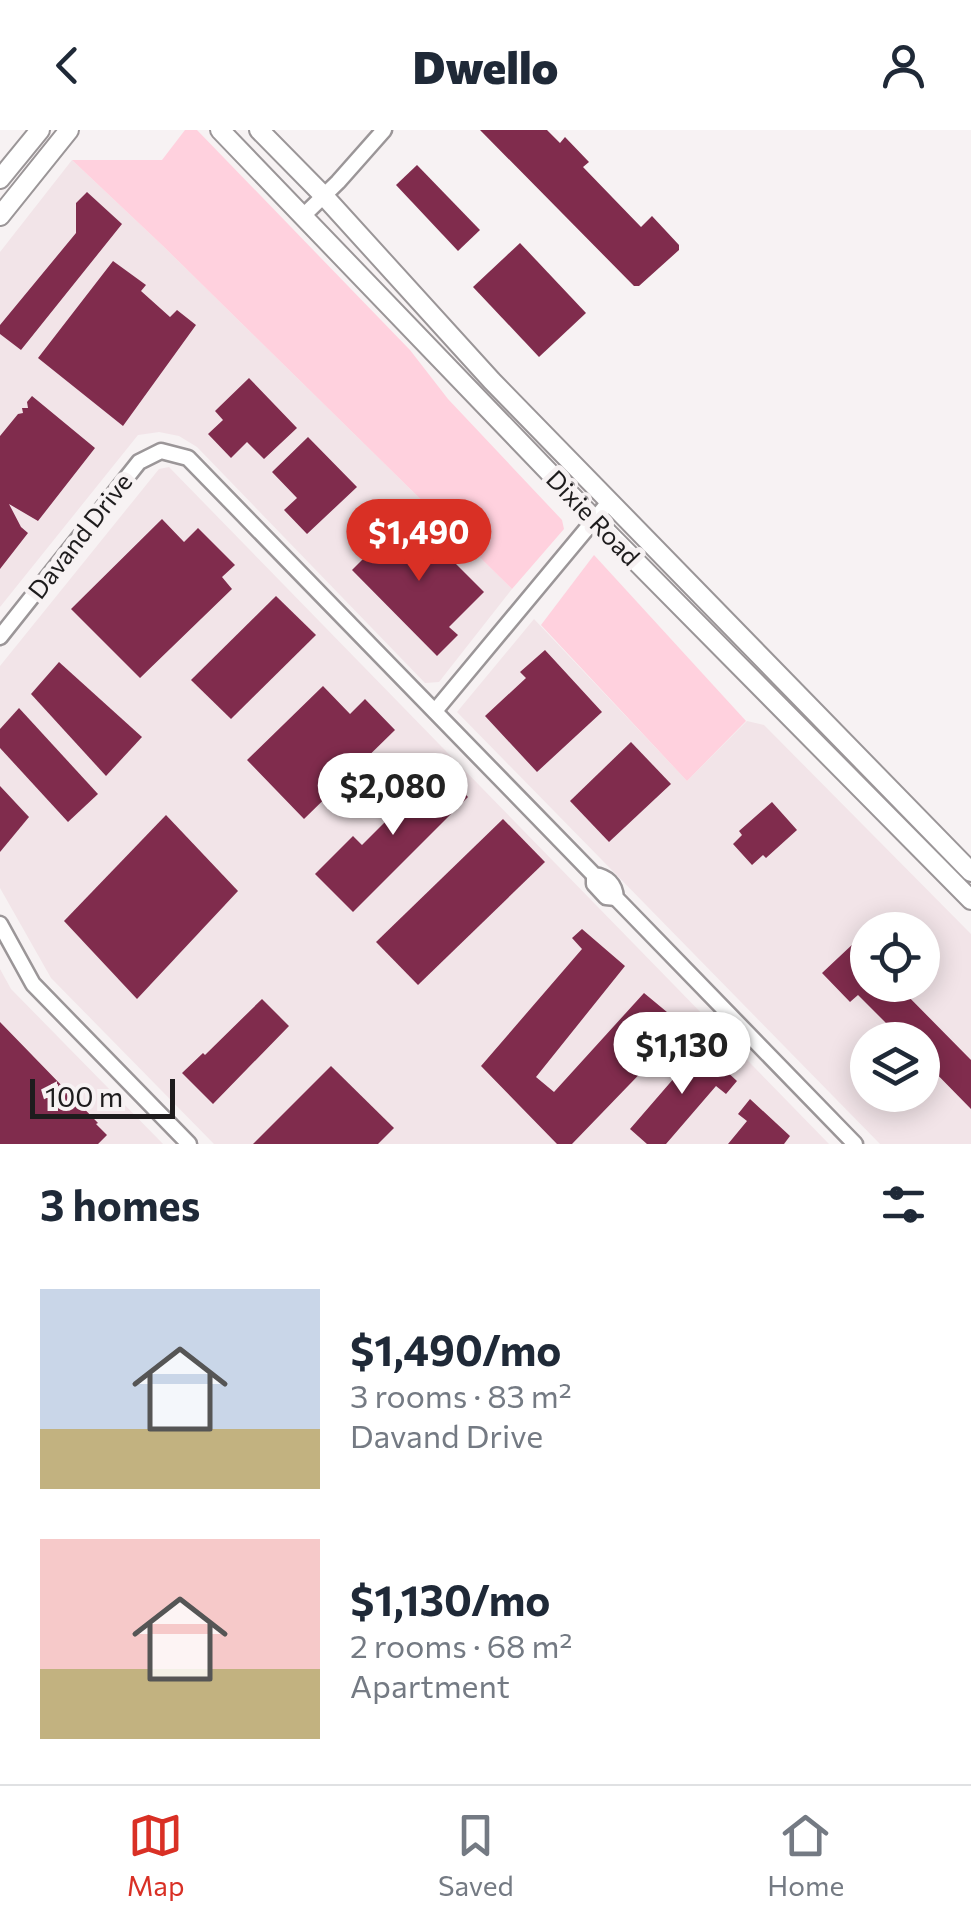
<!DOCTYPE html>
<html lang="en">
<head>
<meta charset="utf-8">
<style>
  :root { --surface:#fff; --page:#f6f6f7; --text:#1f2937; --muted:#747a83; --line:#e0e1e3; --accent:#d93025 }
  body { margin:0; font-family:Commissioner,sans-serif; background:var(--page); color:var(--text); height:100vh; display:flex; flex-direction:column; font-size:38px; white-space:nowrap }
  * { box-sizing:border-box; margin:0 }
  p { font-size:32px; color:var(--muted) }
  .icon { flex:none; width:55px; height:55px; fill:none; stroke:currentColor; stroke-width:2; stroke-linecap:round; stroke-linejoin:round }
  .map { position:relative; height:1014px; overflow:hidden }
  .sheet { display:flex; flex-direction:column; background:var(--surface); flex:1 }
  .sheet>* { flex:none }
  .buttons { position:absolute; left:850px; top:782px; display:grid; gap:20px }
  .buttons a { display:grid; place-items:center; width:90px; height:90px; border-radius:50%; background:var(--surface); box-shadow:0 5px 25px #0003; font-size:50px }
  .scale { position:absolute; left:30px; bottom:25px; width:145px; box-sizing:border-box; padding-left:10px; border:5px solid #1e1c1d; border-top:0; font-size:28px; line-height:35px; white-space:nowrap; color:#1e1c1d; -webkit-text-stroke:8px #f7f2f3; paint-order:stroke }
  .price { position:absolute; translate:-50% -85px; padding:0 22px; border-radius:35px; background:#fff; color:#222; font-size:32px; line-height:65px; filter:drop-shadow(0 2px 5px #0008) }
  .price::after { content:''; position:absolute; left:50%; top:60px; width:30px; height:22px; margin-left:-15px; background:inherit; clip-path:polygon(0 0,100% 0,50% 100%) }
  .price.on { background:var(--accent); color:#fff }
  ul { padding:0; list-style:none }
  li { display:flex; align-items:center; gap:30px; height:250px; padding:0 40px }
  li span { display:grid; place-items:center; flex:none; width:280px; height:200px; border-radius:0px; color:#555 }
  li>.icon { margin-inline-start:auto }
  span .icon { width:120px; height:120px; fill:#fffc; stroke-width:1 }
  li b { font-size:42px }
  h2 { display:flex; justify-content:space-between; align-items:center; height:120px; padding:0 40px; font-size:42px }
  header { display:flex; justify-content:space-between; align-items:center; height:130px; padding:0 40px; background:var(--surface); font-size:45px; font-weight:800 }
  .tab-bar { display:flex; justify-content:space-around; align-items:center; height:140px; border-top:2px solid var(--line); background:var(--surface); font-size:28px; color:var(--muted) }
  .tab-bar a { display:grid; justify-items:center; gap:5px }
  .tab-bar .on { color:var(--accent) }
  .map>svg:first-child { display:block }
  .built { fill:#f2e4e8; fill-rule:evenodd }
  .green { fill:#ffd1de }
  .building { fill:#802c4d }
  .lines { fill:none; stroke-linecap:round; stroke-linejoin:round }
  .minor-casing { stroke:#9b9698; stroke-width:19 }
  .major-casing { stroke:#9b9698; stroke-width:22 }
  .minor { stroke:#fff; stroke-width:14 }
  .major { stroke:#fff; stroke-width:18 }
  .labels { text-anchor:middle; stroke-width:10; stroke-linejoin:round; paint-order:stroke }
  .street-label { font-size:25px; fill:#1e1c1d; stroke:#f7f2f3 }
</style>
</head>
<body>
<header><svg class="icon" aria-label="back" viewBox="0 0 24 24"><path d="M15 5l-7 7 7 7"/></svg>Dwello<svg class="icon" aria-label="person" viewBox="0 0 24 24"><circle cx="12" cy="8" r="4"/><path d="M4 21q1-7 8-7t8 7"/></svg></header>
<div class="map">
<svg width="971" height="1014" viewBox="0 0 971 1014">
  <rect width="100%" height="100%" fill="#f7f2f3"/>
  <!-- built -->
  <g class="built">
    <path d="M72,30L163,116L512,459L439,552L425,553L197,317L179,306L159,302L138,305L0,477V122Z"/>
    <path d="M169,337L829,1014H214L51,848L0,758V536L159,339Z"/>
    <path d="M534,489L687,651L747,591L764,595L971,804V1014H880L457,582ZM868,800H922V855H868ZM868,910H922V965H868Z"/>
    <path d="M0,839L11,859L163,1014H0Z"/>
  </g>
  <!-- green -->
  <g class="green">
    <path d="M185,0H197L410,220L448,269L562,390L564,399L512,459L163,116L72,30H162Z"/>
    <path d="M594,425L746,591L687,651L541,495Z"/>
  </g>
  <!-- building -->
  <g class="building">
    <path d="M480,0H547L560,13L565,7L589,32L583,37L641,97L652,86L679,115V120L639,156H634Z"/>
    <path d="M417,35L480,100L458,121L396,55Z"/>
    <path d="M87,62L122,94L21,220L0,204V195L76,103V73Z"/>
    <path d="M520,113L586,183L539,227L473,157Z"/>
    <path d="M113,131L146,155L141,161L170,187L177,180L196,195L123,296L38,228Z"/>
    <path d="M249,248L297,298L264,329L247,312L231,328L208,304L223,290L215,281Z"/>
    <path d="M32,266L95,318L38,391L9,374L21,397L28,403L0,439V306L18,284L23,283L22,278H28L27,272Z"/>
    <path d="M308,307L357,357L307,404L284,380L297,368L272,342Z"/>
    <path d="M407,385L484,462L449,497L458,505L437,526L352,440Z"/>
    <path d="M162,389L184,412L198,398L235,435L222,447L232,459L140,548L71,479Z"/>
    <path d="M276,466L316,505L231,589L191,550Z"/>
    <path d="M545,520L602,582L537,642L485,586L526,548L520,542Z"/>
    <path d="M59,532L142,607L106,646L31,564Z"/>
    <path d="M323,556L350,584L365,569L395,600L304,689L247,630Z"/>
    <path d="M19,578L98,664L68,692L0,618V599Z"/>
    <path d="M631,612L671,654L609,712L570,671Z"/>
    <path d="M429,628L468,667L353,782L315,744L353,706L362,715L414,663L404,653Z"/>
    <path d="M0,656L29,687L0,722Z"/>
    <path d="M772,672L797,700L766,728L763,725L752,735L733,714L742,705L739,701Z"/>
    <path d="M166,685L238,761L137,869L64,791Z"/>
    <path d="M503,689L545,732L418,855L376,812Z"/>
    <path d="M582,799L625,836L536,947L554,962L644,863L685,897L572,1014H557L481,936L582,819L572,808Z"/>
    <path d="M855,812L868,825V855H897L971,930V979L922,929V910H903L858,865L850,872L822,843Z"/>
    <path d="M262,869L289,896L213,974L182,943L203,923L205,925Z"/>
    <path d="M0,892L98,993L96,994L107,1005L98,1014H0Z"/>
    <path d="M696,913L737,951L726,964L716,956L666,1014H647L630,999L688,932L683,928Z"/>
    <path d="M331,936L394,998L378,1014H253Z"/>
    <path d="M750,969L790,1006L784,1014H728L747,991L738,984Z"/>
  </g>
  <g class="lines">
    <defs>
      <g id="minor">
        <path d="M303,86L338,52L384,0"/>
        <path d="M0,507L139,332L161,321L188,328L594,745C607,747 615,754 616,768L855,1014"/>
        <path d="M435,581L609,372"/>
        <path d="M594,745V754L606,767L616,768"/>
        <path d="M0,794L33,854L189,1014"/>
      </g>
      <g id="major">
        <path d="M220,0L594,389L971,770"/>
        <path d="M259,0L324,66L492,251L971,742"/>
        <path d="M0,49L40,0"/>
        <path d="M0,86L69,0"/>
      </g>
    </defs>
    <!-- minor casing -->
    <use href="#minor" class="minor-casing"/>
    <!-- major casing -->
    <use href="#major" class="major-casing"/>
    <!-- minor -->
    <use href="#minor" class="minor"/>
    <!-- major -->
    <use href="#major" class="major"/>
  </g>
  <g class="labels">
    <!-- street labels -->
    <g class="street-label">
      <text transform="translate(593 388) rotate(46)" y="9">Dixie Road</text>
      <text transform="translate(80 406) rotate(-52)" y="9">Davand Drive</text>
    </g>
  </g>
</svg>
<div class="buttons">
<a><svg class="icon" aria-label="locate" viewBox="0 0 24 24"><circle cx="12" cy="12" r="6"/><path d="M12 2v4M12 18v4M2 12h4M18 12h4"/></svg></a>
<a><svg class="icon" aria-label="layers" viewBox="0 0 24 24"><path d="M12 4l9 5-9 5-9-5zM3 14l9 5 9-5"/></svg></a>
</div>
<div class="scale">100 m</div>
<b class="price on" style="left:419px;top:454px">$1,490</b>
<b class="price" style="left:393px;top:708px">$2,080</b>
<b class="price" style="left:682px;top:967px">$1,130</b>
</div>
<section class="sheet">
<h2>3 homes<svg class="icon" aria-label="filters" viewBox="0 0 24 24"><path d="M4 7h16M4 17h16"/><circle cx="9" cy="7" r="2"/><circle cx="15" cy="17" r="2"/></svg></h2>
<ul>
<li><span style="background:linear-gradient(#c9d6e8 70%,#c2b280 0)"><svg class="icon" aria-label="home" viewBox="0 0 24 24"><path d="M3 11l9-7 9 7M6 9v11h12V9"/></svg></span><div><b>$1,490/mo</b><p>3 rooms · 83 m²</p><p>Davand Drive</p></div></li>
<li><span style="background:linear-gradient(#f6c9c9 65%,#c2b280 0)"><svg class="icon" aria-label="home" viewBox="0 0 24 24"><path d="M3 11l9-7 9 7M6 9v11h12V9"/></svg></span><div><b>$1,130/mo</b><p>2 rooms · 68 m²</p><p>Apartment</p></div></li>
</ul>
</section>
<nav class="tab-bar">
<a class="on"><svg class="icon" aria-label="map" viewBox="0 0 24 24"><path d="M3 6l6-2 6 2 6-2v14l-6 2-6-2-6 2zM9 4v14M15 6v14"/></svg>Map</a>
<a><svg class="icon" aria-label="saved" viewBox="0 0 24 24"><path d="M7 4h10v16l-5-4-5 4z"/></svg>Saved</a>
<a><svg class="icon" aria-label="home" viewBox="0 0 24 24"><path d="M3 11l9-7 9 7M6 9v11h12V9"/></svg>Home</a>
</nav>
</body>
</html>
